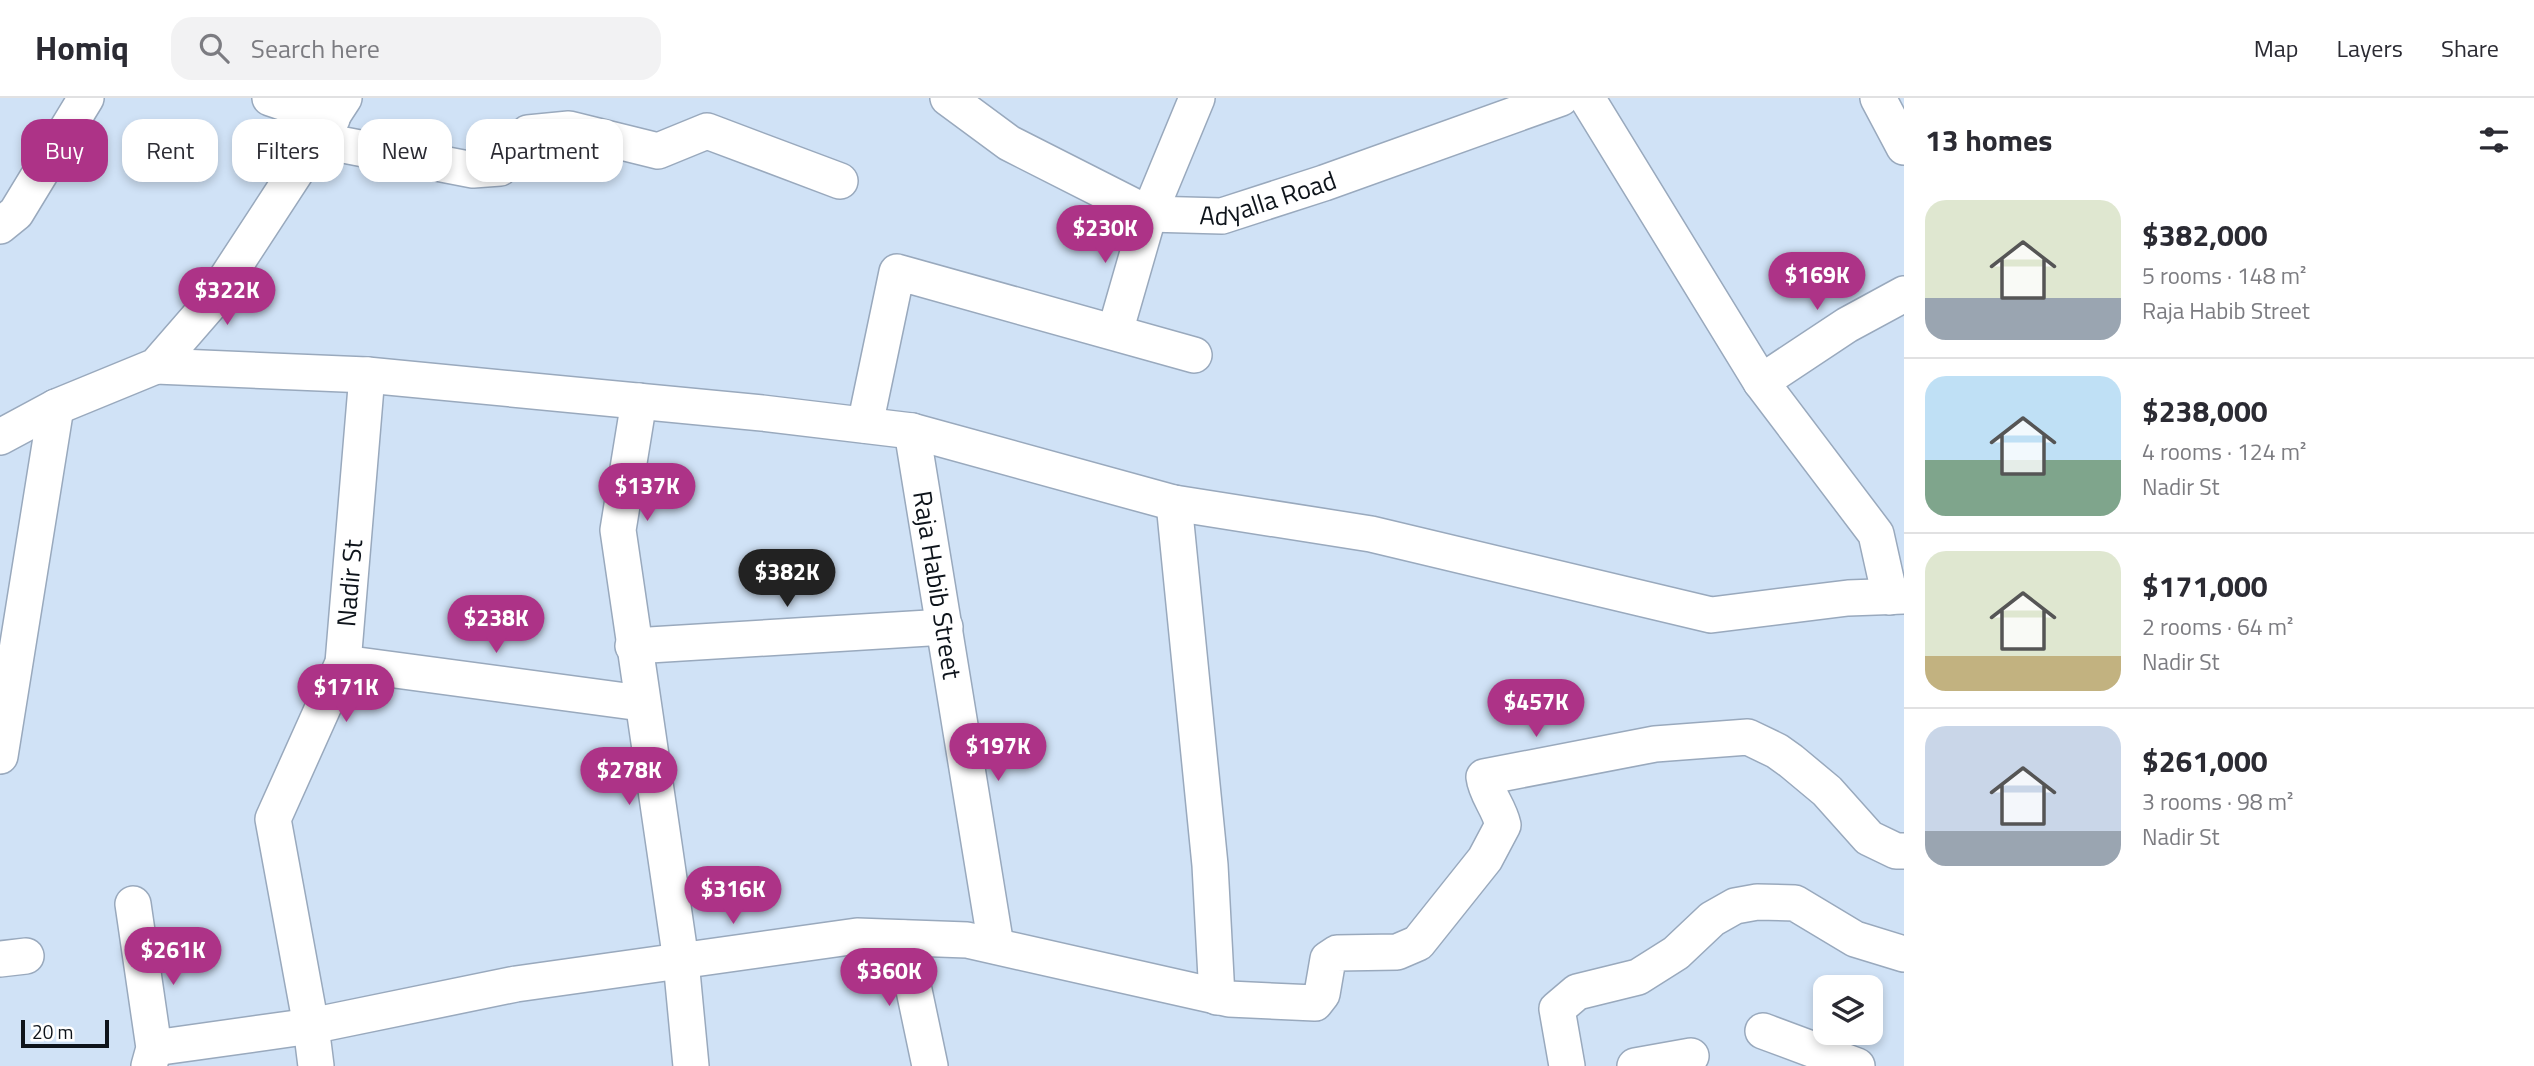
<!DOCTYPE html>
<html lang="en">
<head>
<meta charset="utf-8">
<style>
  :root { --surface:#fff; --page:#f2f2f3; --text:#2b2b33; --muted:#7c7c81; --line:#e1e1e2; --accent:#ad3387 }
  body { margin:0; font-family:"Titillium Web",sans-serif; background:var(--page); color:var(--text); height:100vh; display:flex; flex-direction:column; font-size:26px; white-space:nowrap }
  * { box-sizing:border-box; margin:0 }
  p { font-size:23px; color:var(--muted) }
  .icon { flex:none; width:38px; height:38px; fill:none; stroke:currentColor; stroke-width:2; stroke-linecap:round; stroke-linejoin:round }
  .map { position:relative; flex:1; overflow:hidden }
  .details { display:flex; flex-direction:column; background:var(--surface); width:630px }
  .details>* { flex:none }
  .guide { position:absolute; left:21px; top:21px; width:665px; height:63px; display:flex; gap:14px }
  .tools { position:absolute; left:1813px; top:877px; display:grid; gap:14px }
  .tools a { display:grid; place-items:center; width:70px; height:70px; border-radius:14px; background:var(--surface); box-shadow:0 4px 10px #0003; font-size:35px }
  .scale { position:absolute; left:21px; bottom:18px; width:88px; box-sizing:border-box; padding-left:7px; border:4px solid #0e141b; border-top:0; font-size:19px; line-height:24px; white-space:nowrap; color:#0e141b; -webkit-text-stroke:5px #fff; paint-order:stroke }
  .price { position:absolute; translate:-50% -60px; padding:0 16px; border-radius:24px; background:var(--accent); color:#fff; font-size:23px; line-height:46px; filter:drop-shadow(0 2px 4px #0008) }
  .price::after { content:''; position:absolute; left:50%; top:42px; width:21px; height:16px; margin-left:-10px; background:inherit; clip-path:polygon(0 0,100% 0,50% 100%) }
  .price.on { background:#222; color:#fff }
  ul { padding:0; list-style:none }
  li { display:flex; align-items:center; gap:21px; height:175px; padding:0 21px }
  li+li { border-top:2px solid var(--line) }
  li span { display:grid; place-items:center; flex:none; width:196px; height:140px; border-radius:21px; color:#555 }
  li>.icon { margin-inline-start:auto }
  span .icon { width:84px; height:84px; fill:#fffc; stroke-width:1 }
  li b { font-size:30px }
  h2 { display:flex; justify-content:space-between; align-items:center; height:84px; padding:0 21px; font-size:30px }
  .pill { padding:0 24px; border-radius:21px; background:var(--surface); box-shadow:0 4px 10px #0003; font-size:24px; line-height:63px }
  .pill.on { background:var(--accent); color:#fff }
  header { display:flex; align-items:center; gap:42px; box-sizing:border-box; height:98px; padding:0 35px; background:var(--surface); border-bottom:2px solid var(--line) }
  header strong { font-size:33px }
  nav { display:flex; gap:38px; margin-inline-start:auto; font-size:24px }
  .search { width:490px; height:63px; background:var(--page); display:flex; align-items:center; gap:18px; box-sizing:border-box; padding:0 24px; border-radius:21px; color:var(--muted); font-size:26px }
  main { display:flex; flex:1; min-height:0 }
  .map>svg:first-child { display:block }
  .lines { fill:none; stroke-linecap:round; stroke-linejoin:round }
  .minor-casing { stroke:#99a9bd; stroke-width:38 }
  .minor { stroke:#fff; stroke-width:35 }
  .labels { text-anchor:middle; stroke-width:5; stroke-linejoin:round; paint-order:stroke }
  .street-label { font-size:26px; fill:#0e141b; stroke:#fff }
</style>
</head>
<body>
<header>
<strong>Homiq</strong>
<div class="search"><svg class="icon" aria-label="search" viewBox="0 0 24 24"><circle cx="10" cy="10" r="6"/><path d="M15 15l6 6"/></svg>Search here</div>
<nav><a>Map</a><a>Layers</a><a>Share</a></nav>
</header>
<main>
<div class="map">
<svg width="1904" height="968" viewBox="0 0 1904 968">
  <rect width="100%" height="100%" fill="#d0e2f6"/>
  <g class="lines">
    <defs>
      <g id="minor">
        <path d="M270,0L332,21"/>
        <path id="s1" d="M948,0L1009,45L1149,116L1222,118L1324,85L1561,0"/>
        <path d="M1587,0L1761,284L1876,436L1890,499"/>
        <path d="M1878,0L1904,49"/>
        <path d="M318,42L473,72L500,70L528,35L569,31L658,53L707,33L840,83"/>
        <path d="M0,128L16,115L86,0"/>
        <path d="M1115,234L1149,116L1197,0"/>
        <path d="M156,268L367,277L762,315L912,333L1174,405L1371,436L1711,517L1848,500L1904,498"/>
        <path d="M1761,284L1847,227L1904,196"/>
        <path d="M639,303L618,432L681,863L691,968"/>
        <path d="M865,327L897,174L1194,257"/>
        <path id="s2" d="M912,333L996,848"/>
        <path d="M0,339L56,309L156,268L209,207L344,0"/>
        <path d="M1174,405L1210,767L1217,899"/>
        <path d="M633,548L945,529"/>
        <path d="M343,565L641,605"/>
        <path d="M0,658L56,309"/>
        <path d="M133,806L154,950L149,968"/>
        <path d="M903,840L930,968"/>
        <path d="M0,861L26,858"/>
        <path d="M1763,933L1857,968"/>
        <path d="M154,950L311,928L516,886L857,838L967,842L1229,901L1315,905L1322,896L1328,861L1337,855L1397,854L1418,845L1485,761L1503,727C1499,709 1486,696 1484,679L1655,646L1748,639L1777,653L1791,663L1827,693L1869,740L1896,753H1904"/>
        <path id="s3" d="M316,968L311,928L273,721L343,565L367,277"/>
        <path d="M1567,968L1557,911L1577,894L1638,879L1676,855L1712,821L1735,808L1757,804L1795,805L1855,841L1904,856"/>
        <path d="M1635,968L1691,958"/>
      </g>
    </defs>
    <!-- minor casing -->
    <use href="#minor" class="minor-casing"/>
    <!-- minor -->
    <use href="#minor" class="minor"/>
  </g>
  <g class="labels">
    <!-- street labels -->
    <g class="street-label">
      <text dy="9" stroke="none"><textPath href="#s1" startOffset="354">Adyalla Road</textPath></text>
      <text dy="9" stroke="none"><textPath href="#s3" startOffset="502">Nadir St</textPath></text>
      <text dy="9" stroke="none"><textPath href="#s2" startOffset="156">Raja Habib Street</textPath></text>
    </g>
  </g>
</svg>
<div class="tools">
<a><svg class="icon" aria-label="layers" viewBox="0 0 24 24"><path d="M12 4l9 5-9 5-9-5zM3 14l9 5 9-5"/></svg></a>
</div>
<div class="scale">20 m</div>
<b class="price" style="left:1105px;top:167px">$230K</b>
<b class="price" style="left:1817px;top:214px">$169K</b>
<b class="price" style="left:227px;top:229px">$322K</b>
<b class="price" style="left:647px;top:425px">$137K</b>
<b class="price on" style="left:787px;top:511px">$382K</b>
<b class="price" style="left:496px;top:557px">$238K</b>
<b class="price" style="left:346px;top:626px">$171K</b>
<b class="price" style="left:1536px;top:641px">$457K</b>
<b class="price" style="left:998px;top:685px">$197K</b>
<b class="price" style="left:629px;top:709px">$278K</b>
<b class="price" style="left:733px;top:828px">$316K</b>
<b class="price" style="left:173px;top:889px">$261K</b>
<b class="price" style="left:889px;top:910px">$360K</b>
<div class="guide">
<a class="pill on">Buy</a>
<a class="pill">Rent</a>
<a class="pill">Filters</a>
<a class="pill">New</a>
<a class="pill">Apartment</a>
</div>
</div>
<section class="details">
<h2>13 homes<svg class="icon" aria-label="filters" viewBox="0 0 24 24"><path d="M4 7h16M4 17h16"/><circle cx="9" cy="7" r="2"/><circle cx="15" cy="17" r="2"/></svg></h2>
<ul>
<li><span style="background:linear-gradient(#dfe7d0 70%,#9aa5b1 0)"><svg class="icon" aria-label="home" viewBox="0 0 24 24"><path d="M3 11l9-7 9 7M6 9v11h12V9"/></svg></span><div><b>$382,000</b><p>5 rooms · 148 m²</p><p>Raja Habib Street</p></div></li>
<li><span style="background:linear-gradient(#bfe0f5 60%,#7fa58c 0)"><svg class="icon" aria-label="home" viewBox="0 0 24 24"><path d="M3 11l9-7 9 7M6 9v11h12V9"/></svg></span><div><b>$238,000</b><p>4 rooms · 124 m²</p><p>Nadir St</p></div></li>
<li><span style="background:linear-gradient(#dfe7d0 75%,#c2b280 0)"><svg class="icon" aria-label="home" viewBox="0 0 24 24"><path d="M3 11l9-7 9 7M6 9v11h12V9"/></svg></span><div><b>$171,000</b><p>2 rooms · 64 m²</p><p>Nadir St</p></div></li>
<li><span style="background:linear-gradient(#c9d6e8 75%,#9aa5b1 0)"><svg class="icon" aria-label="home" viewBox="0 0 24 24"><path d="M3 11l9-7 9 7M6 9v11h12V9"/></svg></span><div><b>$261,000</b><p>3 rooms · 98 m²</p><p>Nadir St</p></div></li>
</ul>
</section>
</main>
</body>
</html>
